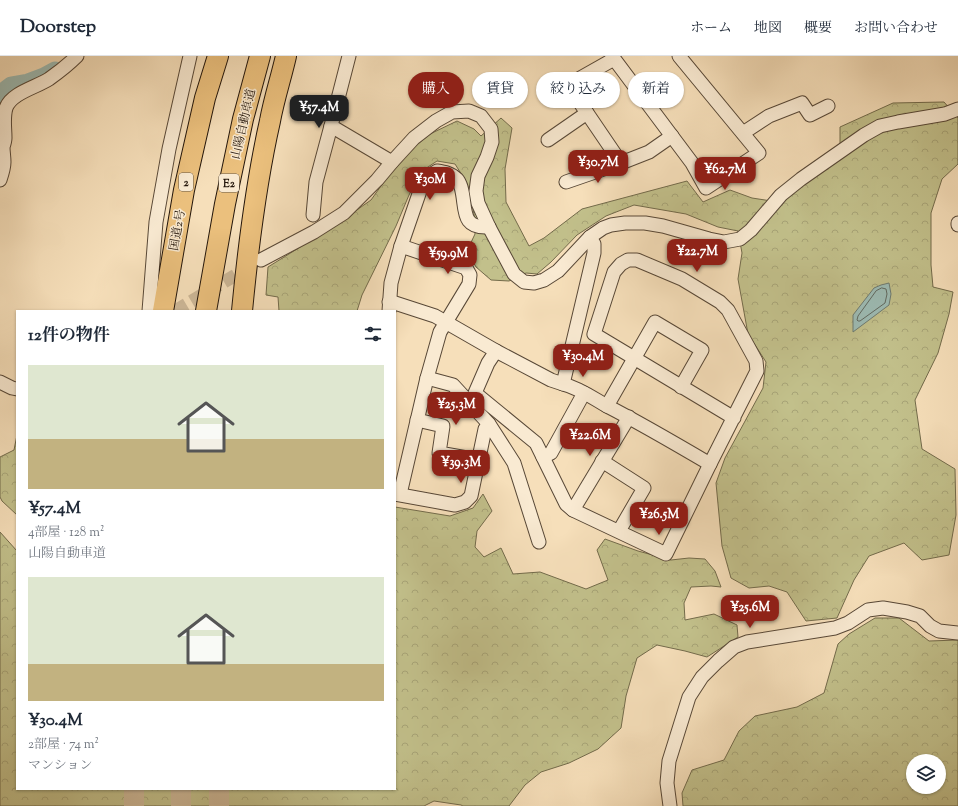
<!DOCTYPE html>
<html lang="ja">
<head>
<meta charset="utf-8">
<style>
  :root { --surface:#fff; --page:#f2f2f3; --text:#1f2937; --muted:#747a83; --line:#e0e1e3; --accent:#8f2418 }
  body { margin:0; font-family:"Sorts Mill Goudy","Noto Serif JP",serif; background:var(--page); color:var(--text); height:100vh; display:flex; flex-direction:column; font-size:15px; white-space:nowrap }
  * { box-sizing:border-box; margin:0 }
  p { font-size:13px; color:var(--muted) }
  .icon { flex:none; width:22px; height:22px; fill:none; stroke:currentColor; stroke-width:2; stroke-linecap:round; stroke-linejoin:round }
  .map { position:relative; flex:1; overflow:hidden }
  .panel { position:absolute; left:16px; top:254px; width:380px; height:480px; display:flex; flex-direction:column; background:var(--surface); border-radius:0px; box-shadow:0 1px 3px #0004 }
  .panel>* { flex:none }
  .guide { position:absolute; left:408px; top:16px; width:380px; height:36px; display:flex; gap:8px }
  .fabs { position:absolute; left:906px; top:698px; display:grid; gap:8px }
  .fabs a { display:grid; place-items:center; width:40px; height:40px; border-radius:50%; background:var(--surface); box-shadow:0 1px 3px #0004; font-size:20px }
  .price { position:absolute; translate:-50% -34px; padding:0 9px; border-radius:8px; background:var(--accent); color:#fff; font-size:13px; line-height:26px; filter:drop-shadow(0 1px 2px #0008) }
  .price::after { content:''; position:absolute; left:50%; top:24px; width:12px; height:9px; margin-left:-6px; background:inherit; clip-path:polygon(0 0,100% 0,50% 100%) }
  .price.selected { background:#222; color:#fff }
  ul { padding:0; list-style:none }
  li { display:grid; align-content:center; gap:8px; height:212px; padding:0 12px }
  li span { display:grid; place-items:center; height:124px; border-radius:0px; color:#555 }
  li>.icon { margin-inline-start:auto }
  span .icon { width:72px; height:72px; fill:#fffc; stroke-width:1 }
  li b { font-size:17px }
  h2 { display:flex; justify-content:space-between; align-items:center; height:48px; padding:0 12px; font-size:17px }
  .tag { padding:0 14px; border-radius:18px; background:var(--surface); box-shadow:0 1px 3px #0004; font-size:14px; line-height:36px }
  .tag.selected { background:var(--accent); color:#fff }
  header { display:flex; align-items:center; gap:24px; box-sizing:border-box; height:56px; padding:0 20px; background:var(--surface); border-bottom:1px solid var(--line) }
  header strong { font-size:19px }
  nav { display:flex; gap:22px; margin-inline-start:auto; font-size:14px }
  .map>svg:first-child { display:block }
  .forest { fill:url(#forest-crowns); stroke:#736b4b; fill-rule:evenodd }
  .water { fill:#9dbcb5; stroke:#6d7a71 }
  .lines { fill:none; stroke-linecap:round; stroke-linejoin:round }
  .shore { stroke:#606960; stroke-width:1 }
  .river { stroke:#9dbcb5; stroke-width:17 }
  .minor-tunnel { stroke:#ccb797; stroke-width:13; stroke-dasharray:13 6; stroke-linecap:butt }
  .highway-tunnel { stroke:#ccb797; stroke-width:20; stroke-dasharray:20 10; stroke-linecap:butt }
  .minor-casing { stroke:#584837; stroke-width:15 }
  .highway-casing { stroke:#24160b; stroke-width:22 }
  .minor { stroke:#f9ead2; stroke-width:13 }
  .highway { stroke:#ebc07d; stroke-width:20 }
  .labels { text-anchor:middle; stroke-width:3; stroke-linejoin:round; paint-order:stroke }
  .shield { fill:#f9ead2; stroke:#645647; stroke-width:1 }
  .shield-label { font-size:11px; font-weight:bold; fill:#24160b }
  .street-label { font-size:12px; fill:#24160b; stroke:#f9ead2 }
</style>
</head>
<body>
<header>
<strong>Doorstep</strong>
<nav><a>ホーム</a><a>地図</a><a>概要</a><a>お問い合わせ</a></nav>
</header>
<div class="map">
<svg width="958" height="750" viewBox="0 0 958 750">
  <defs>
    <pattern id="forest-crowns" width="20" height="18" patternUnits="userSpaceOnUse"><rect width="20" height="18" fill="#c2c08b"/><path d="M2 6a3 3 0 1 1 6 0M12 15a3 3 0 1 1 6 0" fill="none" stroke="#a7a477"/></pattern>
  </defs>
  <rect width="100%" height="100%" fill="#f6dfba"/>
  <filter id="stains"><feTurbulence type="fractalNoise" baseFrequency=".005" numOctaves="4"/><feColorMatrix values="0 0 0 0 .2 0 0 0 0 .09 0 0 0 0 .02 0 0 0 .5 -.17"/></filter>
  <radialGradient id="worn" r=".72"><stop offset=".6" stop-color="#630" stop-opacity="0"/><stop offset="1" stop-color="#630" stop-opacity=".3"/></radialGradient>
  <!-- forest -->
  <g class="forest">
    <path d="M944,46L958,62V108L942,123L931,157V209L933,231L953,236L949,258L938,297L915,344L922,393L955,413L956,459L949,499L922,504L904,487L869,500L854,524L837,562L806,565L787,536L769,530L749,532L731,522L722,490L716,427L725,402L763,332L766,306L748,278L738,223L742,197L738,175L718,171L686,158L634,149L606,160L577,179L551,206L537,218L526,217L509,225L491,224L476,211L467,195L475,178L474,158L467,127L455,108L437,105L422,115L409,139L396,170L362,239L357,255H279L278,241L266,239L268,211L334,170L371,144L401,102L430,78L457,65L474,73L481,80L501,62L512,72L505,113L506,146L529,190L544,182L582,153L687,125L703,146L730,134L752,142L778,146L831,110L840,87V71L893,47Z"/>
    <path d="M17,379V459L2,445L0,441V401L14,394Z"/>
    <path d="M483,438L492,455L477,475L475,491L484,501L501,492L513,518L540,516L586,533L608,524L597,494L605,483L638,495L671,504L689,502L705,503L715,515L721,531L711,530L691,531L684,547L685,564L714,558L737,569L738,581L707,601L685,595L657,589L637,602L626,640L621,672L598,693L569,707L541,716L525,729L509,750H463L461,749L434,745L424,750H0V476L17,495V733H395V451L450,460L473,452Z"/>
    <path d="M875,562H899L929,585L958,584V750H683L682,737L692,714L724,704L739,675L755,660L797,651L824,637L838,588L849,578ZM913,705H939V731H913Z"/>
  </g>
  <!-- water -->
  <path class="water" d="M889,227L891,238L889,249L853,276V259L874,232L881,229Z"/>
  <g class="lines">
    <!-- shore -->
    <path class="shore" d="M882,232L886,233L887,238L885,247L860,265H858L857,264L858,260L876,235Z"/>
    <!-- river -->
    <path class="river" d="M0,40L3,35L11,29L28,26L44,20L55,14"/>
    <!-- minor-tunnel -->
    <path class="minor-tunnel" d="M175,255L251,210"/>
    <!-- highway-tunnel -->
    <g class="highway-tunnel">
      <path d="M134,750V733"/>
      <path d="M181,750V733"/>
      <path d="M219,750V733"/>
    </g>
    <defs>
      <g id="minor">
        <path d="M349,0L331,70L392,106"/>
        <path d="M612,0L692,107L706,132L759,97L679,0"/>
        <path d="M614,3L568,29L621,107"/>
        <path d="M743,77L769,60L802,47L810,59L828,50"/>
        <path d="M548,84L587,57"/>
        <path d="M0,124C2,118 4,112 4,106C4,101 3,96 3,91C4,88 5,85 5,82C5,72 3,62 6,52C11,37 37,31 49,23C59,16 68,9 77,0"/>
        <path d="M566,126L621,107L649,96L672,80"/>
        <path d="M313,159L316,126L331,70"/>
        <path d="M958,167V169"/>
        <path d="M590,181L594,188V197L563,328C579,332 593,342 607,350C642,368 676,388 710,408"/>
        <path d="M261,204L314,176L344,157L377,124L392,106L414,82L436,65L452,56L469,55L481,60L491,73L492,86L487,101L478,120L476,135L478,147L489,171L514,218L524,226L534,227L544,224L558,215L590,181L603,172L611,169L625,167H645L663,170L709,183L724,186L740,183L751,174L781,139L801,123L864,79L880,70L898,66L945,58L958,53"/>
        <path d="M389,246L395,247L435,260L496,295L551,324L563,328"/>
        <path d="M149,255L156,166L169,93L190,0"/>
        <path d="M389,255L391,227L401,190L421,132L429,120L437,115C444,116 451,117 457,123C459,125 460,128 461,131C467,151 459,173 489,171"/>
        <path d="M496,295L488,307L475,337L536,387L566,448L573,454L666,498L710,408L757,315L756,305L728,254L720,246L682,223L637,204H628L621,208L614,216L594,278L734,362"/>
        <path d="M427,322L453,329L489,368L514,407L539,486"/>
        <path d="M0,326L12,332L17,333"/>
        <path d="M607,350L655,266L702,294L681,331"/>
        <path d="M417,364L443,370L439,397L478,404"/>
        <path d="M543,401L551,397L584,337"/>
        <path d="M602,405L644,432L619,475"/>
        <path d="M395,438L455,449L465,446L471,440L485,373L489,368"/>
        <path d="M400,438L427,322L440,276L469,228L470,219L466,212L401,190"/>
        <path d="M573,454L629,361"/>
        <path d="M670,750L667,727L669,705L689,641L702,621L718,605L734,591L747,586L835,572L848,567L868,554L883,552L907,556L920,560L930,570L939,575L958,577"/>
      </g>
      <g id="highway">
        <path d="M163,255L184,134L205,42L218,0"/>
        <path d="M206,255L225,148L243,63L260,0"/>
        <path d="M242,255C248,192 256,127 270,65C274,43 281,22 286,0"/>
      </g>
    </defs>
    <!-- minor casing -->
    <use href="#minor" class="minor-casing"/>
    <!-- highway casing -->
    <use href="#highway" class="highway-casing"/>
    <!-- minor -->
    <use href="#minor" class="minor"/>
    <!-- highway -->
    <use href="#highway" class="highway"/>
  </g>
  <g class="labels">
    <!-- shield labels -->
    <g class="shield">
      <rect x="179" y="117" width="14" height="18" rx="3"/>
      <rect x="219" y="118" width="20" height="18" rx="3"/>
    </g>
    <g class="shield-label">
      <text x="186" y="130">2</text>
      <text x="229" y="131">E2</text>
    </g>
    <!-- street labels -->
    <g class="street-label">
      <text transform="translate(243 68) rotate(-77)" y="4">山陽自動車道</text>
      <text transform="translate(177 174) rotate(-80)" y="4">国道2号</text>
    </g>
  </g>
  <rect width="100%" height="100%" filter="url(#stains)"/>
  <rect width="100%" height="100%" fill="url(#worn)"/>
</svg>
<div class="fabs">
<a><svg class="icon" aria-label="layers" viewBox="0 0 24 24"><path d="M12 4l9 5-9 5-9-5zM3 14l9 5 9-5"/></svg></a>
</div>
<b class="price selected" style="left:319px;top:73px">¥57.4M</b>
<b class="price" style="left:598px;top:128px">¥30.7M</b>
<b class="price" style="left:725px;top:135px">¥62.7M</b>
<b class="price" style="left:430px;top:145px">¥30M</b>
<b class="price" style="left:697px;top:217px">¥22.7M</b>
<b class="price" style="left:448px;top:219px">¥59.9M</b>
<b class="price" style="left:583px;top:322px">¥30.4M</b>
<b class="price" style="left:456px;top:370px">¥25.3M</b>
<b class="price" style="left:590px;top:401px">¥22.6M</b>
<b class="price" style="left:461px;top:428px">¥39.3M</b>
<b class="price" style="left:659px;top:480px">¥26.5M</b>
<b class="price" style="left:750px;top:573px">¥25.6M</b>
<div class="guide">
<a class="tag selected">購入</a>
<a class="tag">賃貸</a>
<a class="tag">絞り込み</a>
<a class="tag">新着</a>
</div>
<section class="panel">
<h2>12件の物件<svg class="icon" aria-label="filters" viewBox="0 0 24 24"><path d="M4 7h16M4 17h16"/><circle cx="9" cy="7" r="2"/><circle cx="15" cy="17" r="2"/></svg></h2>
<ul>
<li><span style="background:linear-gradient(#dfe7d0 60%,#c2b280 0)"><svg class="icon" aria-label="home" viewBox="0 0 24 24"><path d="M3 11l9-7 9 7M6 9v11h12V9"/></svg></span><div><b>¥57.4M</b><p>4部屋 · 128 m²</p><p>山陽自動車道</p></div></li>
<li><span style="background:linear-gradient(#dfe7d0 70%,#c2b280 0)"><svg class="icon" aria-label="home" viewBox="0 0 24 24"><path d="M3 11l9-7 9 7M6 9v11h12V9"/></svg></span><div><b>¥30.4M</b><p>2部屋 · 74 m²</p><p>マンション</p></div></li>
</ul>
</section>
</div>
</body>
</html>
